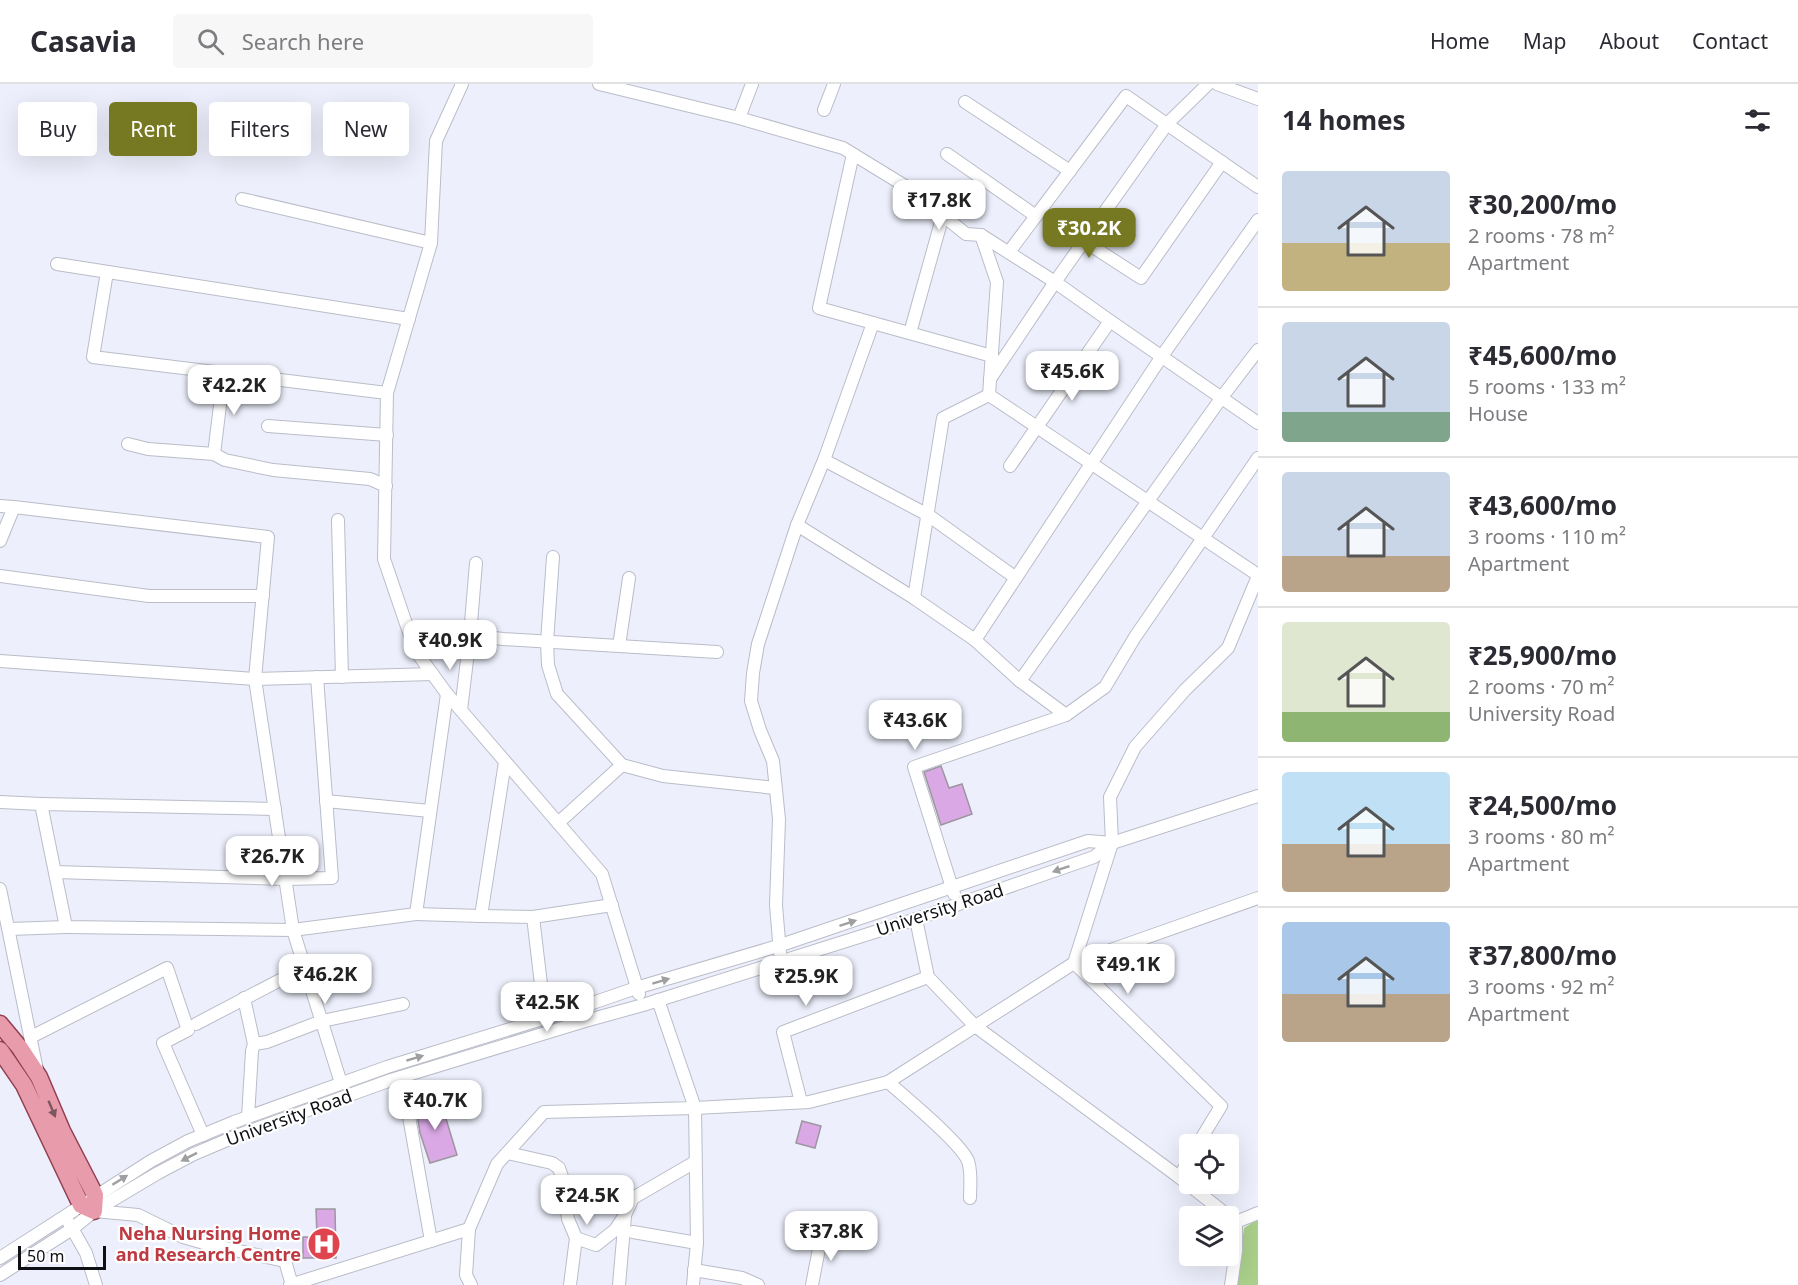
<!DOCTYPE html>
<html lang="en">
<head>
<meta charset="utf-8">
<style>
  :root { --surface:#fff; --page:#f7f7f7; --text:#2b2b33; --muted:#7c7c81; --line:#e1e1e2; --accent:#767921 }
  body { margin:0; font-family:"Noto Sans",sans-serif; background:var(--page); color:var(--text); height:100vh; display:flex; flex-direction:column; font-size:22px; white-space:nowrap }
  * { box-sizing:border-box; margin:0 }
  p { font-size:20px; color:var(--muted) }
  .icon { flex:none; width:33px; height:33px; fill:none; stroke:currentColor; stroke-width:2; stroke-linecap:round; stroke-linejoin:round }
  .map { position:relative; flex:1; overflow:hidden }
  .sheet { display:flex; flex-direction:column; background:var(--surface); width:540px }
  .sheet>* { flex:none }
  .hud { position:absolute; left:18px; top:18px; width:570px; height:54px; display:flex; gap:12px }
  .tools { position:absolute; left:1179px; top:1050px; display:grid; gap:12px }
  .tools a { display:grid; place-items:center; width:60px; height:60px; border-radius:6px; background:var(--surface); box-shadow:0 6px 24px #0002; font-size:30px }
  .scale { position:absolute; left:18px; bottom:15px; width:88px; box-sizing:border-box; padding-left:6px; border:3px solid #0f1014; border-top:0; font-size:16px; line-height:21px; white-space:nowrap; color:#0f1014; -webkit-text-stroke:4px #fefefe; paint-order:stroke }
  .price { position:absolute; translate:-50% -51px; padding:0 14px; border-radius:12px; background:#fff; color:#222; font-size:20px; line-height:39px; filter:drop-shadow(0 2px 3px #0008) }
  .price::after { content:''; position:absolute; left:50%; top:36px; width:18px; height:14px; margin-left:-9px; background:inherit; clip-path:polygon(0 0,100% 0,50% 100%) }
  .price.selected { background:var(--accent); color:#fff }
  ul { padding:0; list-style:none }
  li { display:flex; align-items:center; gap:18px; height:150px; padding:0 24px }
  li+li { border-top:2px solid var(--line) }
  li span { display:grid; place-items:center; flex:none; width:168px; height:120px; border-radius:6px; color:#555 }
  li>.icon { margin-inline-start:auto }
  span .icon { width:72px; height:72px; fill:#fffc; stroke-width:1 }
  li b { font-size:26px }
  h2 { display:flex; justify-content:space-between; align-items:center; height:72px; padding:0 24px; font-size:26px }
  .pill { padding:0 21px; border-radius:6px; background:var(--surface); box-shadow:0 6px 24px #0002; font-size:21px; line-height:54px }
  .pill.selected { background:var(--accent); color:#fff }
  header { display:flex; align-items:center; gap:36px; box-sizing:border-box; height:84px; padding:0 30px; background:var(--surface); border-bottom:2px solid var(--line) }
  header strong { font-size:28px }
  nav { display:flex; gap:33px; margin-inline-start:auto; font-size:21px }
  .search { width:420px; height:54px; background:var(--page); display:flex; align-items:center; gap:15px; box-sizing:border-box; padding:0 21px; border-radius:6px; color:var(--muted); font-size:22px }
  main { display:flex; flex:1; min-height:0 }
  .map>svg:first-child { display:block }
  .forest { fill:#a9cf8a }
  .building { fill:#daa8e5; stroke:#9d969f; stroke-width:1.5 }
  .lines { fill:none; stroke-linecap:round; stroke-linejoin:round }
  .minor-casing { stroke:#babdc8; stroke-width:14 }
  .major-casing { stroke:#923f51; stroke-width:19 }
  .minor { stroke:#fff; stroke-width:12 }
  .major { stroke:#e89baa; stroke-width:16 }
  .oneway { fill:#9f9fa1 }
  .oneway2 { fill:#7c565f }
  .labels { text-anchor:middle; stroke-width:4.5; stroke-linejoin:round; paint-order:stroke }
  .street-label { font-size:18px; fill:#0f1014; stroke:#fefefe }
  .health-label { font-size:18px; font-weight:bold; fill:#be3a42; stroke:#fefefe; text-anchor:end }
</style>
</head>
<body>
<header>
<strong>Casavia</strong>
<div class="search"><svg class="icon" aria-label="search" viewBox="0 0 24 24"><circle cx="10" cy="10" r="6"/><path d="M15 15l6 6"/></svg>Search here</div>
<nav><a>Home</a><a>Map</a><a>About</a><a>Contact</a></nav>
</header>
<main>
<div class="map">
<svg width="1258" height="1201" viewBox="0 0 1258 1201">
  <rect width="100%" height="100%" fill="#edf0fc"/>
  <!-- forest -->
  <path class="forest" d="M1258,1135V1201H1236L1244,1144Z"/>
  <!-- building -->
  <g class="building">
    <path d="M941,682L949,704L962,700L972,730L941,741L924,688Z"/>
    <path d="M440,1015L457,1071L430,1079L420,1049L416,1022Z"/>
    <path d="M802,1037L821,1042L815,1064L796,1059Z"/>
    <path d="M316,1125H335L336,1174H303V1153H317Z"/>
  </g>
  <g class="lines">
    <defs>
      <g id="minor">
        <path d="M462,0L436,57L431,159L387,309L384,475L415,566L447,610L602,790L639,910"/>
        <path d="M599,0L739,34L843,64L910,105L966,150L981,151L1055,198L1110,237L1258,339"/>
        <path d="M1217,0L1258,15"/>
        <path d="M965,18L1070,87"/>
        <path d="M824,26L834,0"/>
        <path d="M739,34L752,0"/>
        <path d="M853,70L819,224L992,272"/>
        <path d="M947,70L1036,132"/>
        <path d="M242,115L431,159"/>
        <path d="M981,151L997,198L989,311L1258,491"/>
        <path d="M1084,157L1141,194L1222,78"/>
        <path d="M1009,168L1126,12L1258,103"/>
        <path d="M57,180L409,235"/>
        <path d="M107,188L93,273L387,309"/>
        <path d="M873,239L824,376L797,441L914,514"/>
        <path d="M910,249L943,131"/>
        <path d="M990,295L1055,198L1167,40L1208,0"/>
        <path d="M989,311L943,334L914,514L975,556L1162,272L1258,136"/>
        <path d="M268,342L387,351"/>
        <path d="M128,360L148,365L214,370L225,376L273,386L370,395L386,402"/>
        <path d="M214,370L224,289"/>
        <path d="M824,376L928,431L1016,494"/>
        <path d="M1010,382L1110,237"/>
        <path d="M0,422L14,423"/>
        <path d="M338,436L342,593"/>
        <path d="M0,457L14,423L268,453L255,595L293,846L341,999"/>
        <path d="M553,473L547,558L548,581L557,610L622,681L663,692L775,704"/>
        <path d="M0,492L149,512H263"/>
        <path d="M408,544L503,555L717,568"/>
        <path d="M975,556L1020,597L1222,313L1258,266"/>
        <path d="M619,562L629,494"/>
        <path d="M0,577L255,595L433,590"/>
        <path d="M447,610L416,830L481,832L505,678"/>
        <path d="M461,626L470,551L476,479"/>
        <path d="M1066,631L1105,603L1135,553L1258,374"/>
        <path d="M326,717L430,727"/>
        <path d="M0,718L41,720"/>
        <path d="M275,725L41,720L66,843L293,846L416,830"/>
        <path d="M558,739L622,681"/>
        <path d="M55,788L285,795L332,794L317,593"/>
        <path d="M0,805L37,986"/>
        <path d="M954,810L914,683L1066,631L1020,597"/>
        <path d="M481,832L533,833L612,821"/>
        <path d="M533,833L545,934"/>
        <path d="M916,835L928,893L975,942L1179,1093L1236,1138"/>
        <path d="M9,845L66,843"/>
        <path d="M780,869L776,821L779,735L773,677L760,646L751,617L753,589L758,560L797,441"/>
        <path d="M244,914L254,960L252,967L248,1033"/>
        <path d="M196,940L305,883"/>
        <path d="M31,953L167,884L188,946L163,959L203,1051"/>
        <path d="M254,960L267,958L322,937L403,920"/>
        <path d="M402,993L431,1157"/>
        <path d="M888,998C905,1013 961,1059 968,1077C972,1089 970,1102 970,1114"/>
        <path d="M801,1018L783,948L928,893"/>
        <path d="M1198,1060L1221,1022L1074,879L1258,814"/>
        <path d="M508,1069L552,1079L559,1084L562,1093L568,1135L576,1154L596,1161L615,1146L625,1131L633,1114L695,1078"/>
        <path d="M1179,1093L1190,1075"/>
        <path d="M94,1127L138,1131L183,1153L211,1161L285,1177L292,1201"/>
        <path d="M69,1139L86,1169L96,1201"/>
        <path d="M469,1145L466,1191L471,1201"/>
        <path d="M633,1148L697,1159"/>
        <path d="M0,1174L151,1077L188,1057L234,1038L387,983L581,923L636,904L778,862L1088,757L1112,759"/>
        <path d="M694,1186L742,1194L758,1201"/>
        <path d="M0,1191L72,1145L94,1127L158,1089L194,1070L239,1051L391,996L585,937L643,921L916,835L1094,773L1112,759L1258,712"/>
        <path d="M290,1201L469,1145L497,1080L544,1028L695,1024L658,916"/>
        <path d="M570,1201L576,1154"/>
        <path d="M619,1201L625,1132"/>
        <path d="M693,1201L697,1159L695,1024L809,1018L888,998L1074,879L1112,759L1110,713L1135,663L1185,606L1228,564L1258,492"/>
        <path d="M812,1201L822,1149"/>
        <path d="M1231,1201L1236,1167V1138L1258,1129"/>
      </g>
      <path id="major" d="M0,940L20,964L39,993L62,1047L95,1111L94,1127L81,1121L24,1001L0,966"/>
    </defs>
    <!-- minor casing -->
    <use href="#minor" class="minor-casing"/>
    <!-- major casing -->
    <use href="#major" class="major-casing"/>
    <!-- minor -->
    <use href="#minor" class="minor"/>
    <!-- major -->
    <use href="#major" class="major"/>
  </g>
  <!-- one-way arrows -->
  <defs><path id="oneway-solid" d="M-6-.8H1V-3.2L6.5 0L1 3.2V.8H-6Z" transform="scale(1.5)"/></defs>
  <g class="oneway">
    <use href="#oneway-solid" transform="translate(1061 785) rotate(161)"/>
    <use href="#oneway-solid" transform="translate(848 839) rotate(-18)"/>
    <use href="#oneway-solid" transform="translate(661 897) rotate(-17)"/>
    <use href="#oneway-solid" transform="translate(415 974) rotate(-17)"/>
    <use href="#oneway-solid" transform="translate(189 1073) rotate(153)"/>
    <use href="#oneway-solid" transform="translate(120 1096) rotate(-32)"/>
  </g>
  <use class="oneway2" href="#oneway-solid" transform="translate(52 1025) rotate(67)"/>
  <!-- icons -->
  <defs>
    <symbol id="hospital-disc" viewBox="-11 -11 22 22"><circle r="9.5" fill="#e0444e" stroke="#fefefe"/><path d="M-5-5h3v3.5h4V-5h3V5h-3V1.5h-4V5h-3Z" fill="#fff"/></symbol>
  </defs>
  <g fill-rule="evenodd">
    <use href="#hospital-disc" x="305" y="1141" width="38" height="38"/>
  </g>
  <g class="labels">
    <!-- street labels -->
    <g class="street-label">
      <text transform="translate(940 826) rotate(-18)" y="6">University Road</text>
      <text transform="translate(289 1034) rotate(-20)" y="6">University Road</text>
    </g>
    <!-- health labels -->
    <g class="health-label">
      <text x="301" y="1156">Neha Nursing Home<tspan x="301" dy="21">and Research Centre</tspan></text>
    </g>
  </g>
</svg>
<div class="tools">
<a><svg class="icon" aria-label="locate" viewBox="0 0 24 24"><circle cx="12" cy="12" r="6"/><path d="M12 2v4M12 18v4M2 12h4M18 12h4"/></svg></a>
<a><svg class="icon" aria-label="layers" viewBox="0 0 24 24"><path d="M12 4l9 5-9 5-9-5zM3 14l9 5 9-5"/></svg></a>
</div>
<div class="scale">50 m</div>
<b class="price" style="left:939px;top:147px">₹17.8K</b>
<b class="price selected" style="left:1089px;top:175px">₹30.2K</b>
<b class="price" style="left:1072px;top:318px">₹45.6K</b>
<b class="price" style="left:234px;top:332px">₹42.2K</b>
<b class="price" style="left:450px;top:587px">₹40.9K</b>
<b class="price" style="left:915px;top:667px">₹43.6K</b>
<b class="price" style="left:272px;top:803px">₹26.7K</b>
<b class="price" style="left:1128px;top:911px">₹49.1K</b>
<b class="price" style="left:325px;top:921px">₹46.2K</b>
<b class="price" style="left:806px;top:923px">₹25.9K</b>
<b class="price" style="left:547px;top:949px">₹42.5K</b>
<b class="price" style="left:435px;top:1047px">₹40.7K</b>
<b class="price" style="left:587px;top:1142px">₹24.5K</b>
<b class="price" style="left:831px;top:1178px">₹37.8K</b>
<div class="hud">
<a class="pill">Buy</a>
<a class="pill selected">Rent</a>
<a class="pill">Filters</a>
<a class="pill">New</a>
</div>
</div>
<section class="sheet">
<h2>14 homes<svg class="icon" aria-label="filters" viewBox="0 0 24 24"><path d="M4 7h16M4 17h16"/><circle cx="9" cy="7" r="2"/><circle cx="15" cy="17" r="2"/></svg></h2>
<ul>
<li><span style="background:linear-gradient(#c9d6e8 60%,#c2b280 0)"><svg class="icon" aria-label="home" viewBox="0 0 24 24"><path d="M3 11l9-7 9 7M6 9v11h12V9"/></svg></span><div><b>₹30,200/mo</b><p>2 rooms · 78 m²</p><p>Apartment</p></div></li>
<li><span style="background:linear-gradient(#c9d6e8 75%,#7fa58c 0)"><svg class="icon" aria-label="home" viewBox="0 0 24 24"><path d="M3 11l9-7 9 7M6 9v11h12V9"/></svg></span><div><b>₹45,600/mo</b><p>5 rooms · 133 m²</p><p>House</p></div></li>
<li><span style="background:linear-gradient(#c9d6e8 70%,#b9a48a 0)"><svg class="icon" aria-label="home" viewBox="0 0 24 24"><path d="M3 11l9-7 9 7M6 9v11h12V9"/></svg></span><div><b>₹43,600/mo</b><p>3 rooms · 110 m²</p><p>Apartment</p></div></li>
<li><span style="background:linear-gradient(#dfe7d0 75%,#8fb573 0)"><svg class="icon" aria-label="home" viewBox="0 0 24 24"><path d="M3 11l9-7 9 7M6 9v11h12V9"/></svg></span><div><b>₹25,900/mo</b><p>2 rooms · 70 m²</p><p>University Road</p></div></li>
<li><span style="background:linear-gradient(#bfe0f5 60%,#b9a48a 0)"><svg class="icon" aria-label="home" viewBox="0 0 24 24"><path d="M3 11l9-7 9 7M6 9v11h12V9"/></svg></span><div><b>₹24,500/mo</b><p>3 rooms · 80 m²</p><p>Apartment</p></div></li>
<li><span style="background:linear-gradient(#a9c7e8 60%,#b9a48a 0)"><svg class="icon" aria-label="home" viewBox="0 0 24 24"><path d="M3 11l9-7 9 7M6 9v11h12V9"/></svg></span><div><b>₹37,800/mo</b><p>3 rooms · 92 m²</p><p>Apartment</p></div></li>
</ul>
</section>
</main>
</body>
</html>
